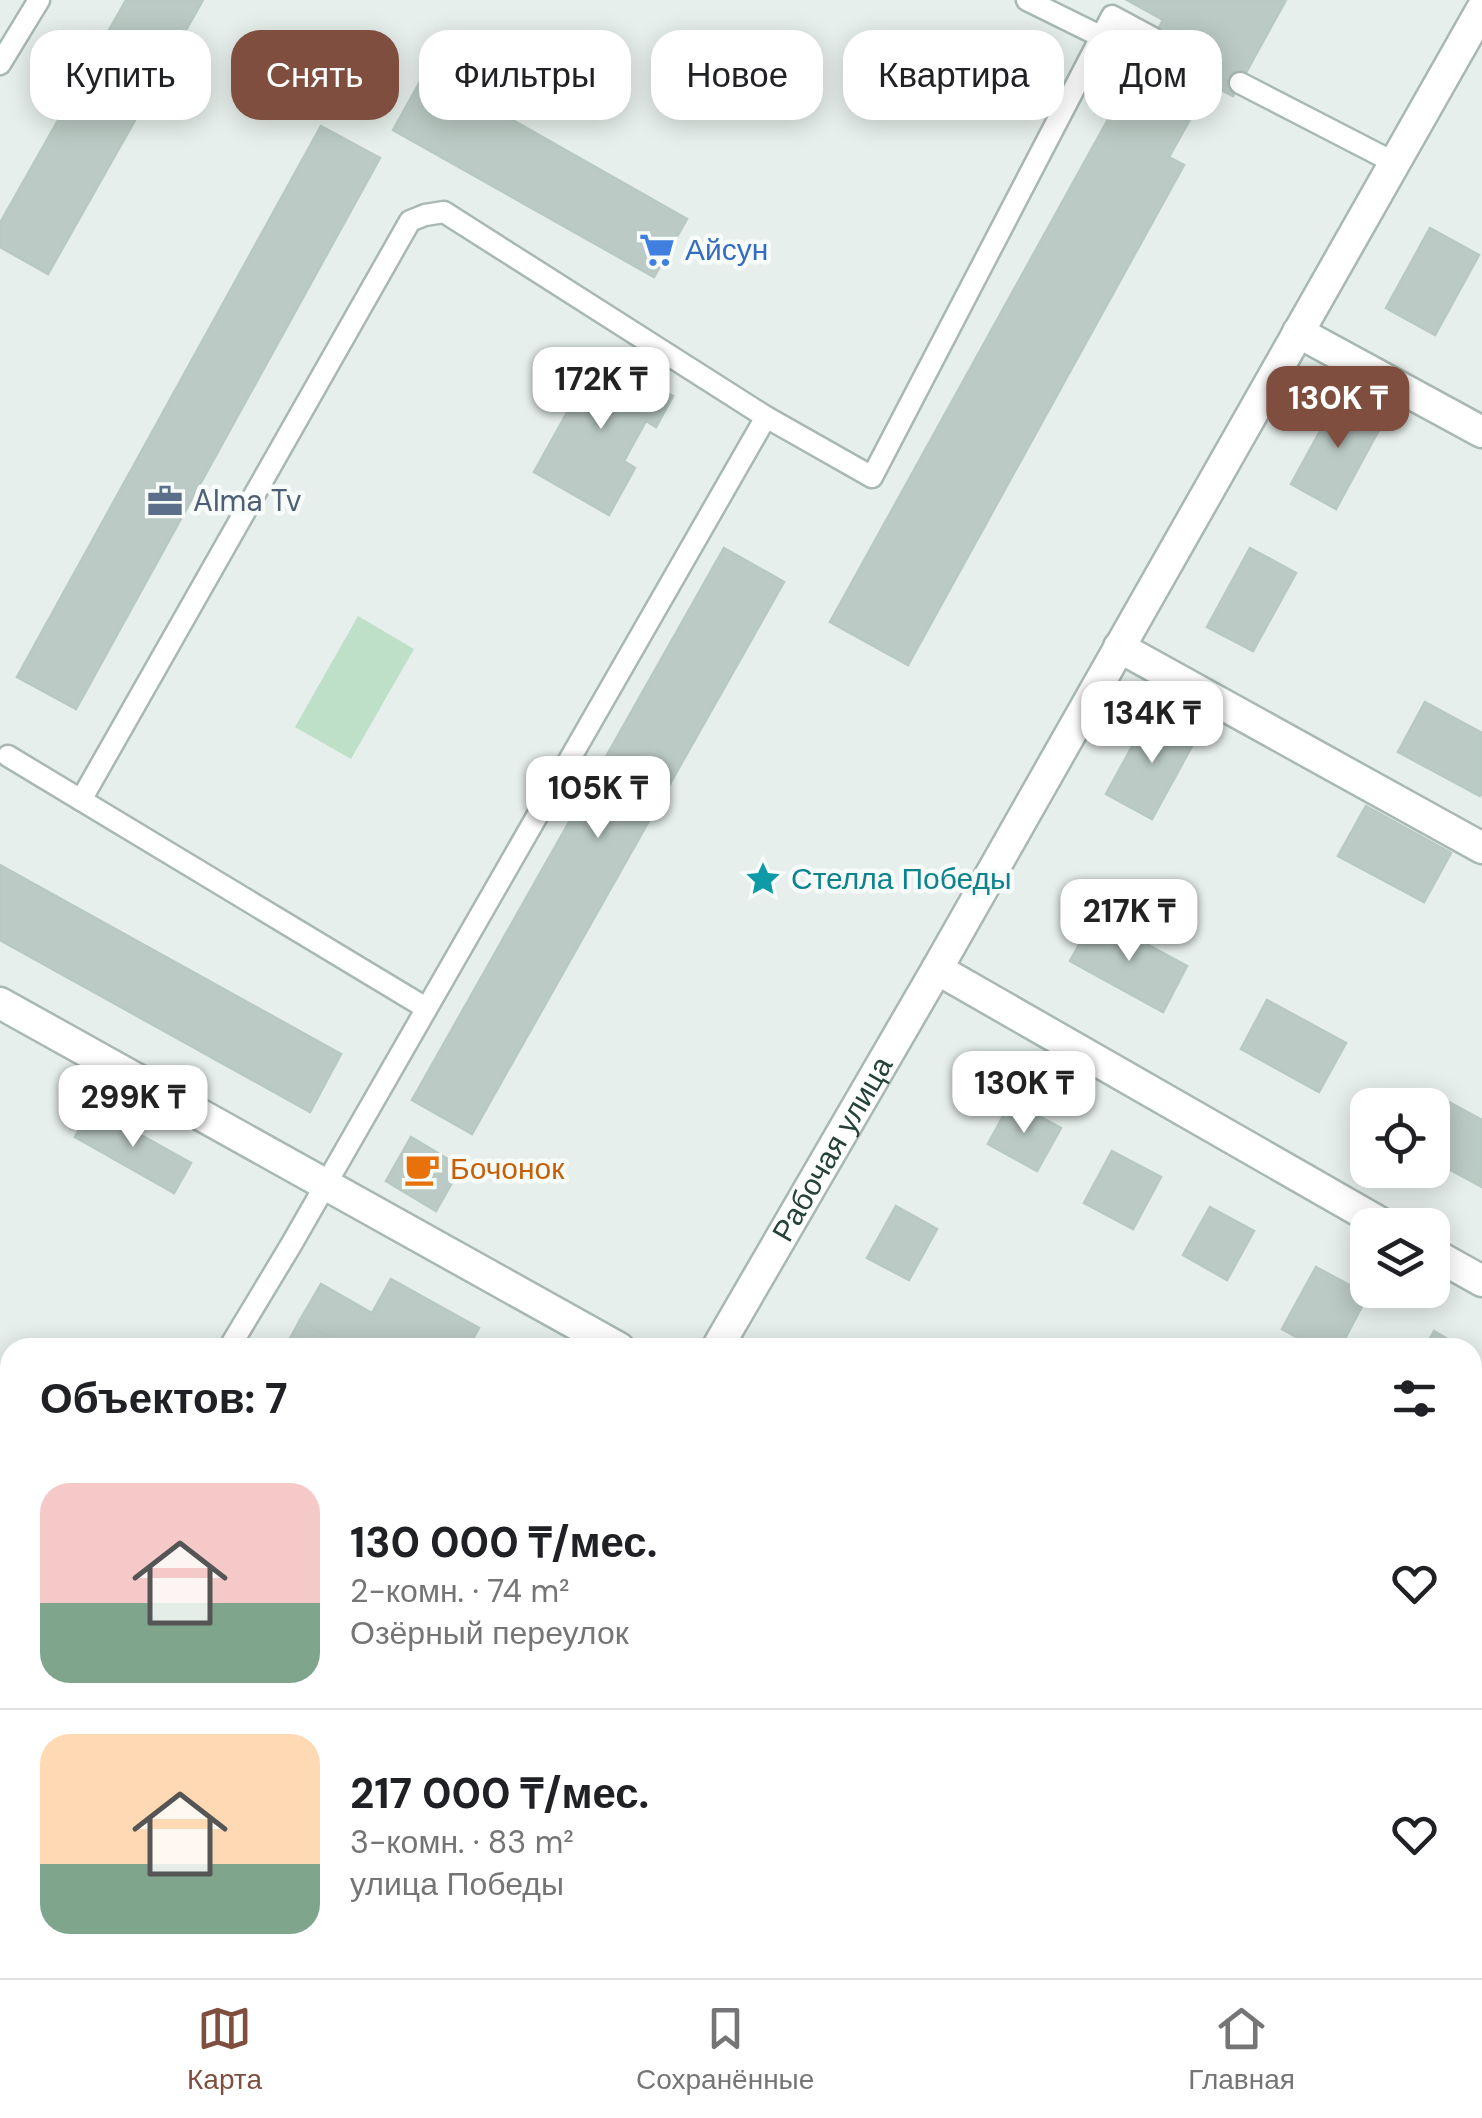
<!DOCTYPE html>
<html lang="ru">
<head>
<meta charset="utf-8">
<style>
  :root { --surface:#fff; --page:#f2f2f2; --text:#202124; --muted:#757577; --line:#e0e0e0; --accent:#7f4e3f }
  body { margin:0; font-family:"DM Sans",sans-serif; background:var(--page); color:var(--text); height:100vh; display:flex; flex-direction:column; font-size:38px; white-space:nowrap }
  * { box-sizing:border-box; margin:0 }
  p { font-size:32px; color:var(--muted) }
  .icon { flex:none; width:55px; height:55px; fill:none; stroke:currentColor; stroke-width:2; stroke-linecap:round; stroke-linejoin:round }
  .map { position:relative; flex:1; overflow:hidden }
  .side { position:absolute; left:0px; top:1338px; width:1482px; height:642px; display:flex; flex-direction:column; background:var(--surface); border-radius:30px 30px 0 0; box-shadow:0 5px 25px #0003 }
  .side>* { flex:none }
  .banner { position:absolute; left:30px; top:30px; width:1422px; height:90px; display:flex; gap:20px }
  .tools { position:absolute; left:1350px; top:1088px; display:grid; gap:20px }
  .tools a { display:grid; place-items:center; width:100px; height:100px; border-radius:20px; background:var(--surface); box-shadow:0 5px 25px #0003; font-size:50px }
  .price { position:absolute; translate:-50% -85px; padding:0 22px; border-radius:20px; background:#fff; color:#222; font-size:32px; line-height:65px; filter:drop-shadow(0 2px 5px #0008) }
  .price::after { content:''; position:absolute; left:50%; top:60px; width:30px; height:22px; margin-left:-15px; background:inherit; clip-path:polygon(0 0,100% 0,50% 100%) }
  .price.active { background:var(--accent); color:#fff }
  ul { padding:0; list-style:none }
  li { display:flex; align-items:center; gap:30px; height:250px; padding:0 40px }
  li+li { border-top:2px solid var(--line) }
  li span { display:grid; place-items:center; flex:none; width:280px; height:200px; border-radius:30px; color:#555 }
  li>.icon { margin-inline-start:auto }
  span .icon { width:120px; height:120px; fill:#fffc; stroke-width:1 }
  li b { font-size:42px }
  h2 { display:flex; justify-content:space-between; align-items:center; height:120px; padding:0 40px; font-size:42px }
  .pill { padding:0 35px; border-radius:30px; background:var(--surface); box-shadow:0 5px 25px #0003; font-size:35px; line-height:90px }
  .pill.active { background:var(--accent); color:#fff }
  .dock { display:flex; justify-content:space-around; align-items:center; height:140px; border-top:2px solid var(--line); background:var(--surface); font-size:28px; color:var(--muted) }
  .dock a { display:grid; justify-items:center; gap:5px }
  .dock .active { color:var(--accent) }
  .map>svg:first-child { display:block }
  .green { fill:#bfe0c8 }
  .building { fill:#bbcac4; stroke:#b8c9c2; stroke-width:2.5 }
  .lines { fill:none; stroke-linecap:round; stroke-linejoin:round }
  .service-casing { stroke:#a8b8b2; stroke-width:25 }
  .minor-casing { stroke:#a8b8b2; stroke-width:35 }
  .service { stroke:#fff; stroke-width:20 }
  .minor { stroke:#fff; stroke-width:30 }
  .labels { text-anchor:middle; stroke-width:9; stroke-linejoin:round; paint-order:stroke }
  .shop-label { font-size:30px; fill:#366cbe; stroke:#f7fbf9; text-anchor:start }
  .service-label { font-size:30px; fill:#4e5e75; stroke:#f7fbf9; text-anchor:start }
  .culture-label { font-size:30px; fill:#0d838f; stroke:#f7fbf9; text-anchor:start }
  .street-label { font-size:30px; fill:#24423a; stroke:#f7fbf9 }
  .food-label { font-size:30px; fill:#c56008; stroke:#f7fbf9; text-anchor:start }
</style>
</head>
<body>
<div class="map">
<svg width="1482" height="1978" viewBox="0 0 1482 1978">
  <rect width="100%" height="100%" fill="#e6efeb"/>
  <!-- green -->
  <path class="green" d="M358,616L414,649L351,759L295,727Z"/>
  <!-- building -->
  <g class="building">
    <path d="M126,0H203L48,274L0,247V223Z"/>
    <path d="M1127,0H1286L1233,96L1210,84L1169,157L1184,165L908,665L830,622L1163,20Z"/>
    <path d="M426,71L687,219L654,277L393,130Z"/>
    <path d="M321,126L380,158L76,709L17,677Z"/>
    <path d="M1430,228L1479,255L1435,335L1386,308Z"/>
    <path d="M591,350L673,396L656,427L646,421L624,461L635,468L609,515L534,472L574,400L565,395Z"/>
    <path d="M1341,393L1386,417L1336,509L1291,484Z"/>
    <path d="M724,548L784,582L472,1134L412,1100Z"/>
    <path d="M1250,548L1296,573L1253,651L1207,627Z"/>
    <path d="M1425,702L1482,733V793L1480,796L1398,752Z"/>
    <path d="M1151,712L1197,737L1152,819L1106,794Z"/>
    <path d="M1366,806L1451,853L1424,902L1338,856Z"/>
    <path d="M0,865L341,1054L310,1112L0,940Z"/>
    <path d="M1095,916L1187,966L1163,1012L1070,961Z"/>
    <path d="M1267,1000L1346,1043L1319,1092L1241,1049Z"/>
    <path d="M1436,1095L1482,1120V1187L1432,1160V1105H1430Z"/>
    <path d="M1011,1101L1061,1128L1037,1171L988,1144Z"/>
    <path d="M91,1107L191,1163L174,1193L75,1137Z"/>
    <path d="M411,1137L461,1167L436,1211L386,1181Z"/>
    <path d="M1112,1151L1161,1177L1133,1229L1084,1203Z"/>
    <path d="M896,1206L937,1229L909,1280L867,1258Z"/>
    <path d="M1210,1207L1254,1231L1227,1280L1183,1255Z"/>
    <path d="M1316,1267L1368,1295L1340,1348H1316L1282,1329Z"/>
    <path d="M391,1279L479,1328L470,1344L476,1348H348L300,1320L321,1284L372,1313Z"/>
    <path d="M300,1320L348,1348H285Z"/>
    <path d="M1434,1331L1463,1348H1425Z"/>
    <path d="M0,1538L10,1544V1606L0,1600Z"/>
    <path d="M1482,1781V1832L1472,1826V1798Z"/>
    <path d="M457,1970H512L508,1978H472Z"/>
    <path d="M1219,1970H1268L1263,1978H1214Z"/>
  </g>
  <g class="lines">
    <defs>
      <g id="service">
        <path d="M1027,0L1102,37"/>
        <path d="M0,64L39,0"/>
        <path d="M1240,83L1395,163"/>
        <path d="M8,756L426,1008"/>
        <path d="M81,800L410,221L425,215L444,212L766,417"/>
        <path d="M229,1348L291,1245L766,417L872,477L1112,16L1153,38"/>
      </g>
      <g id="minor">
        <path d="M1298,332L1482,432"/>
        <path d="M1119,647L1482,848"/>
        <path d="M937,969L1384,1225"/>
        <path d="M0,1003L619,1348"/>
        <path d="M1432,1253L1482,1281"/>
        <path id="s1" d="M717,1348L937,969L1482,9"/>
        <path d="M1472,1931L1482,1937"/>
        <path d="M366,1978L370,1970"/>
      </g>
    </defs>
    <!-- service casing -->
    <use href="#service" class="service-casing"/>
    <!-- minor casing -->
    <use href="#minor" class="minor-casing"/>
    <!-- service -->
    <use href="#service" class="service"/>
    <!-- minor -->
    <use href="#minor" class="minor"/>
  </g>
  <!-- icons -->
  <defs>
    <symbol id="supermarket-bare" viewBox="-9 -9 18 18"><path d="M-6-5.5h2.5l.6 2H6L4.5 2H-2.5L-4.4-4H-6ZM-1.5 3.2a1.3 1.3 0 1 0 .1 0ZM3 3.2a1.3 1.3 0 1 0 .1 0Z" fill="#3f7fe0" stroke="#f7fbf9" stroke-width="2.5" paint-order="stroke"/></symbol>
    <symbol id="office-bare" viewBox="-9 -9 18 18"><path d="M-6-3h4V-5.5h4V-3h4V5H-6ZM-1-4.5V-3h2v-1.5ZM-6 0V1H6V0Z" fill="#5c6f8a" stroke="#f7fbf9" stroke-width="2.5" paint-order="stroke"/></symbol>
    <symbol id="sight-bare" viewBox="-9 -9 18 18"><path d="M0-6L1.8-2.2L6-1.7L2.9 1.2L3.7 5.4L0 3.3L-3.7 5.4L-2.9 1.2L-6-1.7L-1.8-2.2Z" fill="#0f9aa8" stroke="#f7fbf9" stroke-width="2.5" paint-order="stroke"/></symbol>
    <symbol id="cafe-bare" viewBox="-9 -9 18 18"><path d="M-5.5-4.5H6V0H3Q3 3.5 0 3.5H-2.5Q-5.5 3.5-5.5 0ZM3-3.2v2h1.7v-2ZM-6 4.5H4V6H-6Z" fill="#e8710a" stroke="#f7fbf9" stroke-width="2.5" paint-order="stroke"/></symbol>
  </defs>
  <g fill-rule="evenodd">
    <use href="#supermarket-bare" x="632" y="225" width="50" height="50"/>
    <use href="#office-bare" x="140" y="476" width="50" height="50"/>
    <use href="#sight-bare" x="738" y="854" width="50" height="50"/>
    <use href="#cafe-bare" x="397" y="1144" width="50" height="50"/>
  </g>
  <g class="labels">
    <!-- shop labels -->
    <g class="shop-label">
      <text x="685" y="260">Айсун</text>
    </g>
    <!-- service labels -->
    <g class="service-label">
      <text x="193" y="511">Alma Tv</text>
    </g>
    <!-- culture labels -->
    <g class="culture-label">
      <text x="791" y="889">Стелла Победы</text>
    </g>
    <!-- street labels -->
    <g class="street-label">
      <text dy="10" stroke="none"><textPath href="#s1" startOffset="230">Рабочая улица</textPath></text>
    </g>
    <!-- food labels -->
    <g class="food-label">
      <text x="450" y="1179">Бочонок</text>
    </g>
  </g>
</svg>
<div class="tools">
<a><svg class="icon" aria-label="locate" viewBox="0 0 24 24"><circle cx="12" cy="12" r="6"/><path d="M12 2v4M12 18v4M2 12h4M18 12h4"/></svg></a>
<a><svg class="icon" aria-label="layers" viewBox="0 0 24 24"><path d="M12 4l9 5-9 5-9-5zM3 14l9 5 9-5"/></svg></a>
</div>
<b class="price" style="left:601px;top:432px">172K ₸</b>
<b class="price active" style="left:1338px;top:451px">130K ₸</b>
<b class="price" style="left:1152px;top:766px">134K ₸</b>
<b class="price" style="left:598px;top:841px">105K ₸</b>
<b class="price" style="left:1129px;top:964px">217K ₸</b>
<b class="price" style="left:1024px;top:1136px">130K ₸</b>
<b class="price" style="left:133px;top:1150px">299K ₸</b>
<div class="banner">
<a class="pill">Купить</a>
<a class="pill active">Снять</a>
<a class="pill">Фильтры</a>
<a class="pill">Новое</a>
<a class="pill">Квартира</a>
<a class="pill">Дом</a>
</div>
<section class="side">
<h2>Объектов: 7<svg class="icon" aria-label="filters" viewBox="0 0 24 24"><path d="M4 7h16M4 17h16"/><circle cx="9" cy="7" r="2"/><circle cx="15" cy="17" r="2"/></svg></h2>
<ul>
<li><span style="background:linear-gradient(#f6c9c9 60%,#7fa58c 0)"><svg class="icon" aria-label="home" viewBox="0 0 24 24"><path d="M3 11l9-7 9 7M6 9v11h12V9"/></svg></span><div><b>130 000 ₸/мес.</b><p>2-комн. · 74 m²</p><p>Озёрный переулок</p></div><svg class="icon" aria-label="heart" viewBox="0 0 24 24"><path d="M12 20l-8-8c-3-5 5-10 8-4 3-6 11-1 8 4z"/></svg></li>
<li><span style="background:linear-gradient(#ffd9b3 65%,#7fa58c 0)"><svg class="icon" aria-label="home" viewBox="0 0 24 24"><path d="M3 11l9-7 9 7M6 9v11h12V9"/></svg></span><div><b>217 000 ₸/мес.</b><p>3-комн. · 83 m²</p><p>улица Победы</p></div><svg class="icon" aria-label="heart" viewBox="0 0 24 24"><path d="M12 20l-8-8c-3-5 5-10 8-4 3-6 11-1 8 4z"/></svg></li>
</ul>
</section>
</div>
<nav class="dock">
<a class="active"><svg class="icon" aria-label="map" viewBox="0 0 24 24"><path d="M3 6l6-2 6 2 6-2v14l-6 2-6-2-6 2zM9 4v14M15 6v14"/></svg>Карта</a>
<a><svg class="icon" aria-label="saved" viewBox="0 0 24 24"><path d="M7 4h10v16l-5-4-5 4z"/></svg>Сохранённые</a>
<a><svg class="icon" aria-label="home" viewBox="0 0 24 24"><path d="M3 11l9-7 9 7M6 9v11h12V9"/></svg>Главная</a>
</nav>
</body>
</html>
